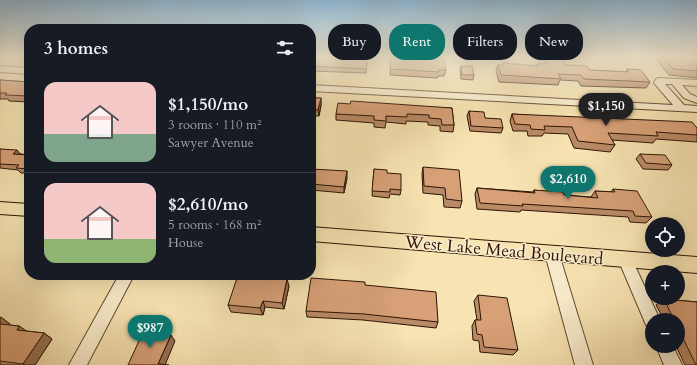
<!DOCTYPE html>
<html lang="en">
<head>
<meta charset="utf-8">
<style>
  :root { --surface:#171b24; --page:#242831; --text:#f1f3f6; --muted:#9ea1a6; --line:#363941; --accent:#0f766e }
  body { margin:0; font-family:Cardo,serif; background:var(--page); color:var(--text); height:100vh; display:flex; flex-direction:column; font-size:15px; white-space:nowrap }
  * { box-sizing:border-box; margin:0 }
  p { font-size:13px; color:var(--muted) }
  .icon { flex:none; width:22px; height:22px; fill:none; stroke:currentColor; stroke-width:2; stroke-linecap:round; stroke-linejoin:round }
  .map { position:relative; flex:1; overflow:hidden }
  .drawer { position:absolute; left:24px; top:24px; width:292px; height:256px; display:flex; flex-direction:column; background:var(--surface); border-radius:16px; box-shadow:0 4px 16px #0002 }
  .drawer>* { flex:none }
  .top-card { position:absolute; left:328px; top:24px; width:309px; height:36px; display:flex; gap:8px }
  .tools { position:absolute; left:645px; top:217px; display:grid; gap:8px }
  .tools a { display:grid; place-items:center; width:40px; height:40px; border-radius:50%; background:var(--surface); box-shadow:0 4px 16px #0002; font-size:20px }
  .price { position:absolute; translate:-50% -34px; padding:0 9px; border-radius:14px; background:var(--accent); color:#fff; font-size:13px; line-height:26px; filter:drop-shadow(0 1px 2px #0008) }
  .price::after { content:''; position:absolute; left:50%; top:24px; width:12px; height:9px; margin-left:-6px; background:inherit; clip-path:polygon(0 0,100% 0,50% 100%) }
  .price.on { background:#222; color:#fff }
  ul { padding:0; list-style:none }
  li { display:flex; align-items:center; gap:12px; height:100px; padding:0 20px }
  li+li { border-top:1px solid var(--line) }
  li span { display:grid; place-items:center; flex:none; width:112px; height:80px; border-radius:12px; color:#555 }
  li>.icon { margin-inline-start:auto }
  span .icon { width:48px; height:48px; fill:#fffc; stroke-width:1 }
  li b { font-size:17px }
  h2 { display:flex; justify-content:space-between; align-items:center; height:48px; padding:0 20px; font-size:17px }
  .tag { padding:0 14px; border-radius:16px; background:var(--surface); box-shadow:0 4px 16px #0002; font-size:14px; line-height:36px }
  .tag.on { background:var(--accent); color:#fff }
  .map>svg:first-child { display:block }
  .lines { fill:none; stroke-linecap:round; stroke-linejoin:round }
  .minor-casing { stroke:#604830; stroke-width:2 }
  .major-casing { stroke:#2d1405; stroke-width:2 }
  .minor { fill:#faedcd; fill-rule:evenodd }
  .major { fill:#f7e4b2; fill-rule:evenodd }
  .wall { fill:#b98a66; stroke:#2d1405 }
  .shaded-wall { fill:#967053; stroke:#2d1405 }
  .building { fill:#d7a077; stroke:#2d1405 }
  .labels { text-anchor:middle; stroke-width:3; stroke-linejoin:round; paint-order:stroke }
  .street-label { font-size:17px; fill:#2d1405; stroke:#faedcd }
</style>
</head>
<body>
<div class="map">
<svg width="697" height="365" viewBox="0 0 697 365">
  <rect width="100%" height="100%" fill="#f7e4b2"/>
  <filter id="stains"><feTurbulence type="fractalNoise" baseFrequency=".005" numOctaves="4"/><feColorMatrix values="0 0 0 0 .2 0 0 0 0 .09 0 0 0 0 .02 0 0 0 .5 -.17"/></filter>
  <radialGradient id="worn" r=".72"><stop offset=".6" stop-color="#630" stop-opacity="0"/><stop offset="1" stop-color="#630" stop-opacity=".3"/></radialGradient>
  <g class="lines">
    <defs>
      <g id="minor">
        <path d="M690,57H697V63Z"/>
        <path d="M0,66L29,68V74L0,72Z"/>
        <path d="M659,78L697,80V86L682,85L690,94L697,97V103L684,98L672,84H665L684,105L697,106V112L311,91V85L673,105L654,83L656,79Z"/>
        <path d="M552,248L557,250L559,254L593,365H575L545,254L547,250Z"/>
        <path d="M625,253L630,255L660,320H652V328L646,325L618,259L620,255Z"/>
        <path d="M119,275H134L87,365H69Z"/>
        <path d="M656,346H673L682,365H664Z"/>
      </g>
      <g id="major">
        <path d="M0,202L29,204V216L0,214Z"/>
        <path d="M311,227L697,257V273L311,241Z"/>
      </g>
    </defs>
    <!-- minor casing -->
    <use href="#minor" class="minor-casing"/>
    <!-- major casing -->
    <use href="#major" class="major-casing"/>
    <!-- minor -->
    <use href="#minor" class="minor"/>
    <!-- major -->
    <use href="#major" class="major"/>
  </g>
  <!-- wall -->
  <g class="wall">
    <path d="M311,57L367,63L366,73L311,71Z"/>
    <path d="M538,57H561L566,65L589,70L626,72L627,69L650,82L646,88L581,86L578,81L560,80L558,85L499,82L496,71L498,65H502L503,63L537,66V64H541Z"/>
    <path d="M654,57H693L697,61V78L669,75Z"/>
    <path d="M391,58L446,70L444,76H438L437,78L390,75Z"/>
    <path d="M461,66L474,75L473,80L461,79L460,70Z"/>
    <path d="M0,80L29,82V102L9,101L8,99H0Z"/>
    <path d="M311,98H321V105L319,116H311Z"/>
    <path d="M452,108L454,125L453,132L440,131V126L428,125V122L406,121V124L386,122L385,128L374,127V123L336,120V114Z"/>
    <path d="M469,111L485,118L503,128L501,133L470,131L467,116Z"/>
    <path d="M512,114L697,128V142L656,139L653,143L612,140L615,145L610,152L574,148L568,134L544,133L542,136H528L527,131H513L510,121Z"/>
    <path d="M0,149L21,154L29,155V173H21L18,170L0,168Z"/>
    <path d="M640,154L672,165L668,170L643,169L636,159Z"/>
    <path d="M423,167L462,201L460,208L444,207L443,195L423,193L422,174Z"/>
    <path d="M311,169L347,178L344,193L311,190Z"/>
    <path d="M374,169L387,173L401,190L400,195L390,194L389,198L372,196Z"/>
    <path d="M477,188L533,192L534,190L564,195L591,197L595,191L611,192L613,189L652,217L646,223L630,222L628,217L521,210L520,212L477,209L475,194Z"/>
    <path d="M365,285L438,322L436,328L363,320L307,317L306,311Z"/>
    <path d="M289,286L284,309L265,307L263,315L231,312L228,305Z"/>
    <path d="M478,295L518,350L513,355L480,352L479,341L473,340L472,326L475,320H477L474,301Z"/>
    <path d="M664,299L697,302V365H685L676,346H678V320H664L656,305Z"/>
    <path d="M0,317L10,324L9,325L19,326L26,331L44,333L52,339L35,365H0Z"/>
  </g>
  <!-- shaded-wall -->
  <g class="shaded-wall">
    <path d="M321,98V105L319,116L318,110Z"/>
    <path d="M17,150L21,155L13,154Z"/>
    <path d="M347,171V178L344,193V187Z"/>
    <path d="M287,279L289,286L284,309L282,303Z"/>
    <path d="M263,301L265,307L263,315L260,308Z"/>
    <path d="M1,317L10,324L5,330L0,326V318Z"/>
    <path d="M19,326L28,332L17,330Z"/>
    <path d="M44,333L52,339L35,365H25L23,364Z"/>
    <path d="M171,335L175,341L165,365L158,364Z"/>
  </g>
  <!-- building -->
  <g class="building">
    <path d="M311,57L348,59L368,58L366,69L311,66Z"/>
    <path d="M543,57H561L566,65L587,66L589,70L629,72L627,69L641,70L650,82L584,79L581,75L558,74L561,79L501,75L498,65H503V63L538,66L537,64H547Z"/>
    <path d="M663,57H693L697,61V71L673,69Z"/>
    <path d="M391,58L444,60L446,70H438L439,72L390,69Z"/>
    <path d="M461,66H472L474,75H462Z"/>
    <path d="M0,80L29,82V96L5,95L7,93H0Z"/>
    <path d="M311,98H321L318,110L311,109Z"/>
    <path d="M351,101L452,108L454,125H442L441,119L429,118V115L407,114V117L386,116V121L374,120V116L336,114L338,103L350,104Z"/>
    <path d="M469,111L484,112L485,118L501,119L503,128L471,126Z"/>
    <path d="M512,114L692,122L697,128V135L656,132L658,136L608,133L615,145L578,141L572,127L544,126L545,130L531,129L530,125L515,124Z"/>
    <path d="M0,149L17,150L13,154L29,155V169L16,168L19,165L0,164Z"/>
    <path d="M640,154L665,155L672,165L646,163Z"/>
    <path d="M423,167L459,170L462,201L446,199L445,188L424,186Z"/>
    <path d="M311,169L347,171L344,187L311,184Z"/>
    <path d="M374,169L387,170V173L401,174V190L390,189V192L372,191Z"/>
    <path d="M477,188L535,193L534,190L563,192L564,195L598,198L595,191L615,192L613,189L637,191L652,217L635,216L633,211L522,204L523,206L480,203Z"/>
    <path d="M238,275L287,279L282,303L263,301L260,308L228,305Z"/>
    <path d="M311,278L365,282V285L436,292L438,322L364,314L306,311Z"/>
    <path d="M478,295L507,298L518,350L484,347L482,335L477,334L475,320H481Z"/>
    <path d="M664,299L697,302V365H696L678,328V320H674Z"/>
    <path d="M0,324L19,326L17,330L44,333L23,364L0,361Z"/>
    <path d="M143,332L171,335L158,364L169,365H128Z"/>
  </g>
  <!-- sky -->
  <linearGradient id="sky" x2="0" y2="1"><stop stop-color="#8db7d5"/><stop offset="0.53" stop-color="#fbf3dc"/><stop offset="1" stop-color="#fbf3dc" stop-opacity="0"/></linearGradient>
  <rect width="697" height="108" fill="url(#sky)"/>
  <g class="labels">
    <!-- street labels -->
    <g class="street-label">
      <text transform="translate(504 250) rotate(5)" y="6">West Lake Mead Boulevard</text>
    </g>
  </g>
  <rect width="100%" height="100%" filter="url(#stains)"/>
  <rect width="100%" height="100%" fill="url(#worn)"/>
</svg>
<div class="tools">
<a><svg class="icon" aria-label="locate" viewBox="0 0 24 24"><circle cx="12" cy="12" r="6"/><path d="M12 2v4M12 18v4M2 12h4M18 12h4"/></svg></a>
<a>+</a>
<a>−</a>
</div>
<b class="price on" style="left:606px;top:127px">$1,150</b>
<b class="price" style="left:568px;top:200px">$2,610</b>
<b class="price" style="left:150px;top:349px">$987</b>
<div class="top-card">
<a class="tag">Buy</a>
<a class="tag on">Rent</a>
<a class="tag">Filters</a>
<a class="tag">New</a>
</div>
<section class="drawer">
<h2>3 homes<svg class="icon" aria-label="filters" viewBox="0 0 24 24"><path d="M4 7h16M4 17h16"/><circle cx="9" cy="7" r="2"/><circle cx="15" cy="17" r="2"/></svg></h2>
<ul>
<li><span style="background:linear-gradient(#f6c9c9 65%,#7fa58c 0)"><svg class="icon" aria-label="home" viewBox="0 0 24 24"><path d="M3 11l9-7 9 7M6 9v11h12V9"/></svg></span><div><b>$1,150/mo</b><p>3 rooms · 110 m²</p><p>Sawyer Avenue</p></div></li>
<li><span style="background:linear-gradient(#f6c9c9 70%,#8fb573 0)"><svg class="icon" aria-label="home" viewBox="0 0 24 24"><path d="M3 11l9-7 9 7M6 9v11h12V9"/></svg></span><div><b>$2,610/mo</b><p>5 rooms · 168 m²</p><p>House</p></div></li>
</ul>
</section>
</div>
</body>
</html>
